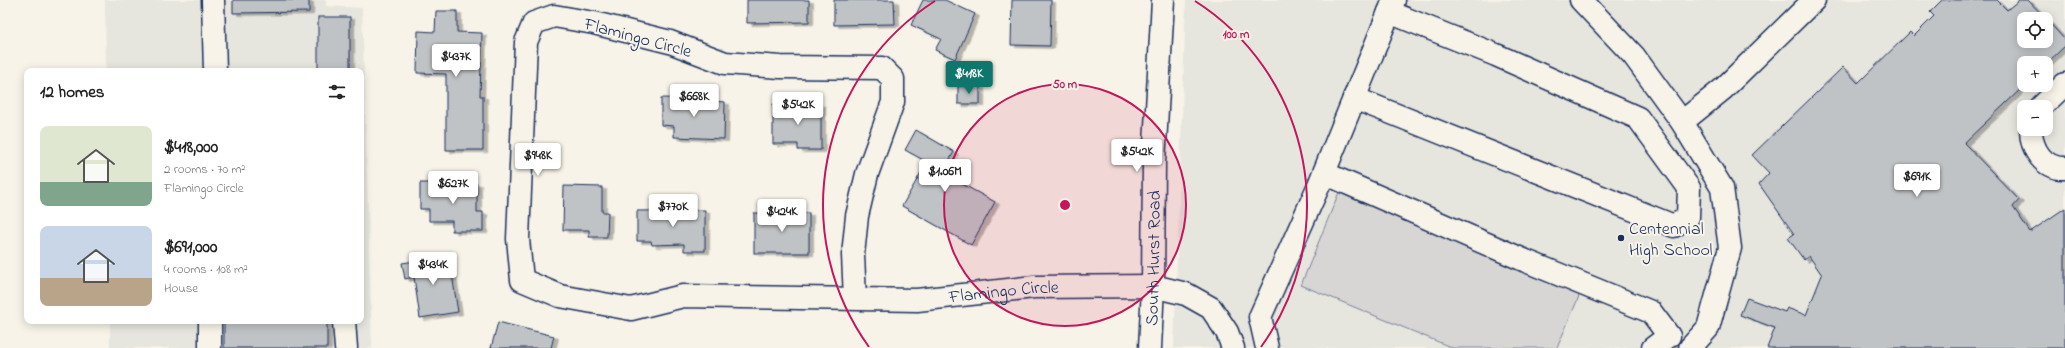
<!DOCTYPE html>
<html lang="en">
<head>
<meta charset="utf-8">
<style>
  :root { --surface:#fff; --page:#f6f6f6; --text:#222; --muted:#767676; --accent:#0f766e }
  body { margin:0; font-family:"Indie Flower",sans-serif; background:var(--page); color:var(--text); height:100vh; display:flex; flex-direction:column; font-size:15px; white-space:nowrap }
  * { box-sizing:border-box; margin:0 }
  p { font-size:13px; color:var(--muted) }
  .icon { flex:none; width:22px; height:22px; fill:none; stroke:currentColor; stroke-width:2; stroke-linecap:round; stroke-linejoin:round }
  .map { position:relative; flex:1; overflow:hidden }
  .side { position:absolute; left:24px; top:68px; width:340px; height:256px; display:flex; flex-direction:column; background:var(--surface); border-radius:8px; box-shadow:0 2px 10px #0003 }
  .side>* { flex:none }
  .controls { position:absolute; left:2017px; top:12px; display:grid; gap:8px }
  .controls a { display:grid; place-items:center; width:36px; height:36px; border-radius:8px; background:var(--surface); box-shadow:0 2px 10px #0003; font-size:20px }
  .price { position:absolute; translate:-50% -34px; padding:0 9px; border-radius:4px; background:#fff; color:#222; font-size:13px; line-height:26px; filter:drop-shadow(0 1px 2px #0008) }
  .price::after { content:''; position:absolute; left:50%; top:24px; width:12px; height:9px; margin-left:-6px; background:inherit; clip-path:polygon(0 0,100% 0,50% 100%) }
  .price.current { background:var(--accent); color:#fff }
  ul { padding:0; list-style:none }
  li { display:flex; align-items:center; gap:12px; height:100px; padding:0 16px }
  li span { display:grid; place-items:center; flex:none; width:112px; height:80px; border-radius:8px; color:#555 }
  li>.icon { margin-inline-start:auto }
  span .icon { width:48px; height:48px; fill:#fffc; stroke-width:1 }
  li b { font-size:17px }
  h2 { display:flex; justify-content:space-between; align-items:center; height:48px; padding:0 16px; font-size:17px }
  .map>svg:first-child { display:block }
  .built { fill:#e6e5de; fill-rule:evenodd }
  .green { fill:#d7d6d4; stroke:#798299 }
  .building { fill:#c0c3c5; stroke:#1b2f5e; filter:url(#shadow) }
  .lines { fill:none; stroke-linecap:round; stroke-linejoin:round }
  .minor-casing { stroke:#1b2f5e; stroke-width:25 }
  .minor { stroke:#f7f3e8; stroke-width:22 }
  .ring { fill:none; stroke:#c2185b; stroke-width:2 }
  .poi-dot { fill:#1b2f5e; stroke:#f7f3e8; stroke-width:1.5 }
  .labels { text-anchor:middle; stroke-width:4; stroke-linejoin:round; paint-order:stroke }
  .street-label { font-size:18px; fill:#1b2f5e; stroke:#f7f3e8 }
  .poi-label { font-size:18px; fill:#1b2f5e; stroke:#f7f3e8; text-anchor:start }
  .centre { fill:#c2185b; stroke:#f7f3e8; stroke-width:2 }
  .ring-label { font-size:12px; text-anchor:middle; font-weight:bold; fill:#c2185b; stroke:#f7f3e8; stroke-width:4; stroke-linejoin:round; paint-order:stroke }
</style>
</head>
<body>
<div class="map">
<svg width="2065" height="348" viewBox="0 0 2065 348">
  <defs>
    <filter id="shadow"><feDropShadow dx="4.5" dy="2.5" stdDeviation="0" flood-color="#0004"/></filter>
  </defs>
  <rect width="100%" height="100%" fill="#f7f3e8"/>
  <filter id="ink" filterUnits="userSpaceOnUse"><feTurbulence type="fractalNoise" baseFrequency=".025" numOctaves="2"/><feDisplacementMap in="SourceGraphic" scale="8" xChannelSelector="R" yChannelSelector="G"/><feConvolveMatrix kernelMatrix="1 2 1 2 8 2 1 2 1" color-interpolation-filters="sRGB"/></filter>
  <g filter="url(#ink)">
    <!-- built -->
    <g class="built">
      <path d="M105,0H326V6L362,8L372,348H110V321H361V71H106Z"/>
      <path d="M1186,0H2065V348H1174ZM2024,19H2046V41H2024ZM2024,63H2046V85H2024ZM2024,107H2046V129H2024Z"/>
    </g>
    <!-- green -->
    <path class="green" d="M1346,175L1588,275L1557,348H1453L1301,285Z"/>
    <!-- building -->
    <g class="building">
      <path d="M233,0H309V12L233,13Z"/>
      <path d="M747,0H809V22L747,23Z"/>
      <path d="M834,0H894L895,24L834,25Z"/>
      <path d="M923,0H945L975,14L955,59L935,50L941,39L911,25Z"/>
      <path d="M1012,0H1051L1050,46L1011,45Z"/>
      <path d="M1942,0H1997L2007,10L2019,0H2028L2046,19H2024V41H2046V19L2065,40V46L2046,64V63H2024L2025,85L1964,143L2019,200L2013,207L2030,232L2065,208V348H1767L1775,328L1740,315L1747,298L1785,312L1787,308L1806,315L1822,275L1809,256L1804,260L1788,238L1794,234L1759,184L1769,173L1752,155L1843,67L1858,83L1910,32L1914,36L1934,16L1930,12Z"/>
      <path d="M436,11H457V32L482,33L480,96H483V150H446V74L417,73L418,31L435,32Z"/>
      <rect x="318" y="17" width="32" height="54"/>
      <rect x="958" y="86" width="22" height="18"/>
      <path d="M661,98L710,99V101L725,102L724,139L674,137V126L661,125Z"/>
      <path d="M773,104H821V150H798V144H773Z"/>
      <path d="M916,130L954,152L942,173L995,202L971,245L902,206L927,162L905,150Z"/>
      <path d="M420,183H477V212H483V231H452V221H429V209H420Z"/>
      <path d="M564,186L602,187V212H608L607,237H589V230H563Z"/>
      <path d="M705,210V251H684V244L652,245L651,241H637V211Z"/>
      <rect x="754" y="213" width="55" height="40"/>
      <path d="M449,256L458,312L420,318L414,277L405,279L402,263Z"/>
      <rect x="224" y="321" width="103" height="27"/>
      <path d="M498,322L554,336L551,348H491Z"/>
    </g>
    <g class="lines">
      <defs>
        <g id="minor">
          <path d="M213,0L215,71"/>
          <path d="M1581,0L1634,56L1682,122L1722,188L1730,248L1708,328L1690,348"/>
          <path d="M1354,98L1674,226L1688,217L1689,188L1638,118L1496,55L1389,12"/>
          <path d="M2041,107L2065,84"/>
          <path d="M1682,122L1723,89L1814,0"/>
          <path d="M2031,129C2031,149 2043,169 2065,168"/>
          <path d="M1324,173L1526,261L1651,312L1669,336L1653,348"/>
          <path id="s1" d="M855,299L853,255L857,216L867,174L893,102V79L882,68L780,67L725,63L670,42L594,23L554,16L534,23L526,42L518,239L522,280L560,296L631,309L683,296L917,300L1034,287L1153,286L1186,294L1211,308L1227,332L1233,348"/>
          <path d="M210,321V348"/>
          <path d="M344,321L346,348"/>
          <path id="s2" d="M1150,348L1153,286L1154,163L1163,0"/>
          <path d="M1267,348L1260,317L1319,185L1394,0"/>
        </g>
      </defs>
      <!-- minor casing -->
      <use href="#minor" class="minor-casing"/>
      <!-- minor -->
      <use href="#minor" class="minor"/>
    </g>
  </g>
  <!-- distance rings -->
  <circle cx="1065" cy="205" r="121" fill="#c2185b" fill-opacity=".12"/>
  <g class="ring">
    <circle cx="1065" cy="205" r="121"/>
    <path d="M869 347A242 242 0 0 1 935 1M1195 1A242 242 0 0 1 1261 347"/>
  </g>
  <!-- markers -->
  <circle class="poi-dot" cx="1621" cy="238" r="4"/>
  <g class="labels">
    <!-- street labels -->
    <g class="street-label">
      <text transform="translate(638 37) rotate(15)" y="6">Flamingo Circle</text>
      <text dy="6" stroke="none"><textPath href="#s2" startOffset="90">South Hurst Road</textPath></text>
      <text dy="6" stroke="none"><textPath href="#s1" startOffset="1345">Flamingo Circle</textPath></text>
    </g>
    <!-- poi labels -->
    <g class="poi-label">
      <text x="1629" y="234">Centennial<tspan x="1629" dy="21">High School</tspan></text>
    </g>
  </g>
  <circle cx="1065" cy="205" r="6" class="centre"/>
  <g class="ring-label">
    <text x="1236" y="38">100 m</text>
    <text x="1065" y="88">50 m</text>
  </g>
</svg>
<div class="controls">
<a><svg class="icon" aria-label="locate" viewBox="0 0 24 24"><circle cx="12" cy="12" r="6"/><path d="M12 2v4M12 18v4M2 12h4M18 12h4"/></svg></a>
<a>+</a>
<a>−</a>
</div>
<b class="price" style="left:456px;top:78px">$437K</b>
<b class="price current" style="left:969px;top:95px">$418K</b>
<b class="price" style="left:694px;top:118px">$668K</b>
<b class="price" style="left:798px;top:126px">$542K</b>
<b class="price" style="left:1137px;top:173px">$542K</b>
<b class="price" style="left:538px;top:177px">$948K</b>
<b class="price" style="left:945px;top:193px">$1.06M</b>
<b class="price" style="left:1917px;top:198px">$691K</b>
<b class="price" style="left:453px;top:205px">$627K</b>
<b class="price" style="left:673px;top:228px">$770K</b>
<b class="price" style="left:782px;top:233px">$424K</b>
<b class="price" style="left:433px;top:286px">$434K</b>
<section class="side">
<h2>12 homes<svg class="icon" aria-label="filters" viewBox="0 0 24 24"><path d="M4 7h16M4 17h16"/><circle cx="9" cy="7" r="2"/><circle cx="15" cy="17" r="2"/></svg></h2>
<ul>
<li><span style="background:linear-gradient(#dfe7d0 70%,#7fa58c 0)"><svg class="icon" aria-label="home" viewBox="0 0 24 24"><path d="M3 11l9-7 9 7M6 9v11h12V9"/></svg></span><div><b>$418,000</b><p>2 rooms · 70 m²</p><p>Flamingo Circle</p></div></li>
<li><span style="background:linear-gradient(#c9d6e8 65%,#b9a48a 0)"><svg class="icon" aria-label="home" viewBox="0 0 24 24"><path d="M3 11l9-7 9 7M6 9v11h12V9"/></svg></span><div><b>$691,000</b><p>4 rooms · 108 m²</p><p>House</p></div></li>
</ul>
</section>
</div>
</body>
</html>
